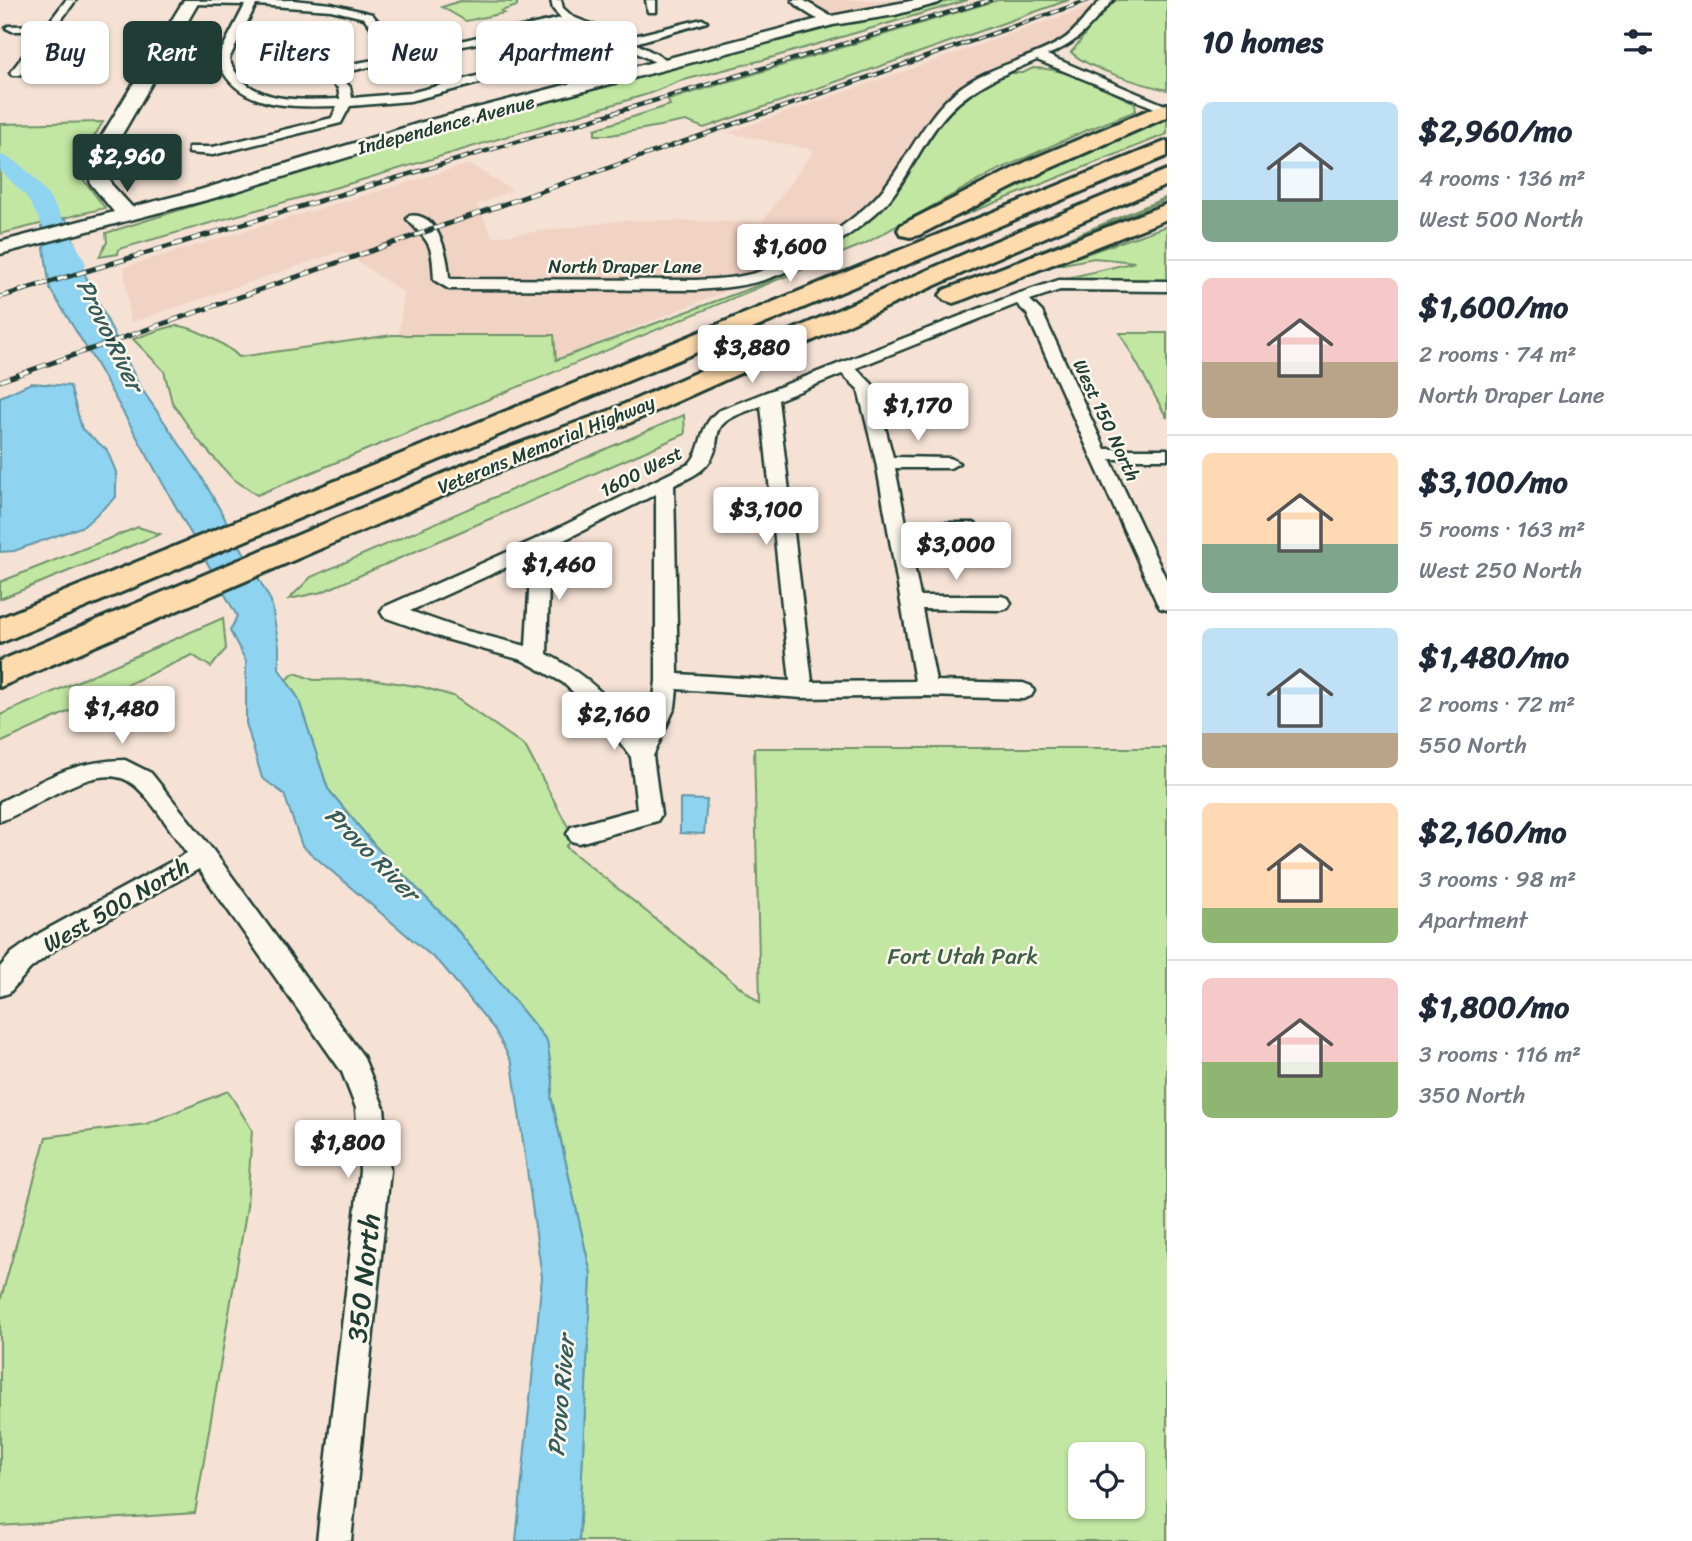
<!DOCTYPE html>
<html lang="en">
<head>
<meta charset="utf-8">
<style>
  :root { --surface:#fff; --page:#f6f6f7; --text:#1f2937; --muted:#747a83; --line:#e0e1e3; --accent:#1f3d34 }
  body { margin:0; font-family:Sriracha,sans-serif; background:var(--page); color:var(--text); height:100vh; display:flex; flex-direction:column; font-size:26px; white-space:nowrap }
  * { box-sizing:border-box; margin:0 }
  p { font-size:23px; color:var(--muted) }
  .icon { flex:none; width:38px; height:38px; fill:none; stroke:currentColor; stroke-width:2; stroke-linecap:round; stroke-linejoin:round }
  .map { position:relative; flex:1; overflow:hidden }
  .panel { display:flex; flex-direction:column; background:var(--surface); width:525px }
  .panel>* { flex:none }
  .hud { position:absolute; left:21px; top:21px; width:665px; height:63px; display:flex; gap:14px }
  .tools { position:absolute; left:1068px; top:1442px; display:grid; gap:14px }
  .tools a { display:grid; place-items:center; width:77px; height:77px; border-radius:10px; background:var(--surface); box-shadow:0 2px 5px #0004; font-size:35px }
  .price { position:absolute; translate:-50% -60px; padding:0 16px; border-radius:7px; background:#fff; color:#222; font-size:23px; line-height:46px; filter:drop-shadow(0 2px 4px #0008) }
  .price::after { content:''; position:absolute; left:50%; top:42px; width:21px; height:16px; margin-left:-10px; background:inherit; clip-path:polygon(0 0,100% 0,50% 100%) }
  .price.on { background:var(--accent); color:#fff }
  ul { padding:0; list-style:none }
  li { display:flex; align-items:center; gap:21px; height:175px; padding:0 35px }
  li+li { border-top:2px solid var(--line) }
  li span { display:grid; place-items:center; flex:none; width:196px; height:140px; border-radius:10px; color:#555 }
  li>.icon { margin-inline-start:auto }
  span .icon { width:84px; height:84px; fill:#fffc; stroke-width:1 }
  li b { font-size:30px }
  h2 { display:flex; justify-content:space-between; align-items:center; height:84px; padding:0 35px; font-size:30px }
  .chip { padding:0 24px; border-radius:10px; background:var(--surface); box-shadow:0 2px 5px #0004; font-size:24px; line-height:63px }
  .chip.on { background:var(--accent); color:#fff }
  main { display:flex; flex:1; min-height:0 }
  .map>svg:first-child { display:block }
  .built { fill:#f1d3c4 }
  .green { fill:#c2e7a2; stroke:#70926b; stroke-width:2; fill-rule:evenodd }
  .water { fill:#8ed3f0; stroke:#6297a5; stroke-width:2 }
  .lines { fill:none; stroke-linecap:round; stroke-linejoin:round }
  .river { fill:#8ed3f0; fill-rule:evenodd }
  .street-casing { stroke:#1f3d34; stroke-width:5 }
  .secondary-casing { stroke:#1f3d34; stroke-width:5 }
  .highway-casing { stroke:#1f3d34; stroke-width:6 }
  .street { fill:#fbf7ec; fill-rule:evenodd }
  .secondary { fill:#fbf7ec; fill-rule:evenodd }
  .highway { fill:#fedbac; fill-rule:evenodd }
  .rail-far1-casing { stroke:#1f3d34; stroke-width:4.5 }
  .rail-casing { stroke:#1f3d34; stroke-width:5 }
  .rail-far1 { stroke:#fbf7ec; stroke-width:2.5; stroke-dasharray:8; stroke-linecap:butt }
  .rail { stroke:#fbf7ec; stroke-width:3.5; stroke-dasharray:10; stroke-linecap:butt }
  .labels { text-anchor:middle; stroke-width:5; stroke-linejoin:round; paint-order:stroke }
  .far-street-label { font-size:19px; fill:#1f3d34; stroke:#fbf7ec }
  .street-label { font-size:23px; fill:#1f3d34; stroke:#fbf7ec }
  .park-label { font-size:23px; fill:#405f4a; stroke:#fbf7ec }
  .water-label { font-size:24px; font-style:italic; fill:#355b5a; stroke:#fbf7ec }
  .near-street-label { font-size:28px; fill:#1f3d34; stroke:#fbf7ec }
</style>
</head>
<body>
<main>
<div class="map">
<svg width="1167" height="1541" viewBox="0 0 1167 1541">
  <rect width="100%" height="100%" fill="#f5e2d5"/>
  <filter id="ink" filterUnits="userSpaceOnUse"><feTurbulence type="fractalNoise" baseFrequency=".0143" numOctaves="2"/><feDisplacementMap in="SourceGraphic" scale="14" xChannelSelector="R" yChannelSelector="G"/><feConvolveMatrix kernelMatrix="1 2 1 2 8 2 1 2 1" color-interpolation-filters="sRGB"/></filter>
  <g filter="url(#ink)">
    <!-- built -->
    <g class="built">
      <path d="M797,0H934L832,20Z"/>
      <path d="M1108,0L1078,35L961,93L884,197L839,236L771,273L555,360L554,334H399L404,293L342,251L130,323L124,267L469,164L513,190L477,205L493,237L626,220L762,222L814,150L727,133Z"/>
    </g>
    <!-- green -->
    <g class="green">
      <path d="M953,0H968L763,60L680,81L648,94L355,182L119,249L118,254L99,257L107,242L106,233L394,143L845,22L901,14Z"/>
      <path d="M998,0H1069L704,128L686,121L611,135H595V129L670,105L668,100Z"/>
      <path d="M1117,0H1167V90C1144,85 1086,68 1071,52C1086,38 1096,9 1117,0Z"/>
      <path d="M460,1L517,2V6L501,11L504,13L466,21L442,7Z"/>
      <path d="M1033,68C1068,68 1100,87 1131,101L1135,104L1136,111L1080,133L994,172L864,244L257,495L232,478L197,439L172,402L164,371L133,339C146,335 162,328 176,326C191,325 229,346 239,357L392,335H554L556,360L770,281L833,250L886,202L944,119L957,105L995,78L1006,73H1023Z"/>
      <path d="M1161,119H1167V134L937,226L934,225L1027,183L1065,159Z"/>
      <path d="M103,122L79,161L83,179L105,208L0,234V124Z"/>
      <path d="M1167,197V199L1030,257L1027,256Z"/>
      <path d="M1167,226V281L1059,280L1135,262L1094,258L1048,267Z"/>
      <path d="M769,237L809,239L814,245C792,257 773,276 761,243L763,239Z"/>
      <path d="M1120,333H1167V418Z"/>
      <path d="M684,415L685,434L322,592L289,599L311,577Z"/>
      <path d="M138,527L160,534L0,599V582Z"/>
      <path d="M223,618L226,649L211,667L192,655L0,743V715Z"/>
      <path d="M295,673L314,680L371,679L422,687L453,696L525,746L574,838L566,847L760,1003L754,748H1167V1541H579L591,1274L551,1096L553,1082L547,1041L453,925L375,846L328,789L298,698L286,680ZM1080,1454H1132V1507H1080Z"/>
      <path d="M228,1091L252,1130L247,1207L195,1513L0,1526V1302L46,1137L146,1124Z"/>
    </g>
    <!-- water -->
    <g class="water">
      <path d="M66,219L86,277L139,385L200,474L271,601L279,646V669L298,698L328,789L375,846L453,925L547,1041L553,1082L551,1097L591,1274L579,1541H516L542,1277L512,1063L495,1030L442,965L302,846L284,794L262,778L246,723V661L230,631L237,616L95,362L50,289L41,227Z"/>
      <path d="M31,383L70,386L82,429L107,450L116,472V497L84,526L14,551L0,552V397Z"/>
      <path d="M680,799L707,800L704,834L680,833Z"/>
    </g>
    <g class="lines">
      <!-- river -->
      <path class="river" d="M0,155C39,165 69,230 86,264L83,269H67L26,196L0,170Z"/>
      <defs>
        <g id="street">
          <path d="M66,0H76L20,75H12L10,73L42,31H12L6,28L8,26L47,25Z"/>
          <path d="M293,0L331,4L372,14L391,37L412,52L561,18L553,9L551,0H561L563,8L573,17L626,38L702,19L707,22L635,43L671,62V66H663L623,46L410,101L350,106L341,123L213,155L189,153V147H213L332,118L337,106C292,107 235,110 217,59L245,5L191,4L186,1ZM256,5L331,10L364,18L383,42L401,55L330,68C295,37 291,31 243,30ZM568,23L614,41L410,93L352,98L350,87L337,74ZM240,36L268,37L288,42L338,88L340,99C299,100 246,105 229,59Z"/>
          <path d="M646,0H656V12H648Z"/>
          <path d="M792,0H803L837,20C826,28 800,10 792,0Z"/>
          <path d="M1102,0H1113C1090,25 1081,42 1047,55L1167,106V113L1037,60C1001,75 965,90 940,122C921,146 909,175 890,199C867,226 809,264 775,276C750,286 723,288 696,290L449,289L434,280C432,242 431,245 407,219L409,216C439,211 448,257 449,278L452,279L696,280C719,279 742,278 764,270C798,259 855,221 879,194C907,162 922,120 955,92C986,66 1028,61 1061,41C1078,31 1086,13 1102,0Z"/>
          <path d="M1059,280L1167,281V291L1060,290L1030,300L1042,312L1105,449H1167V459H1110L1167,581V610L1160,608L1157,603L1027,314L1017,304L856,368L872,384L877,399H930L938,404L930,409H880L893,457L950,458L959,463L950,468H895L906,523H974L983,529L974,535H908L920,596H1001L1008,598L1011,603L1008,608L1001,610L922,609L936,681L1023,683L1031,686L1034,691L1031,696L1023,699L927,696L802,698L677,689L675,707L653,756L661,815L657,821L579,843L571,841L567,834L571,827L637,809L631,757L602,718L562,682L522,660L446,639L384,617L381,612L384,607L534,540L689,464C704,449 697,428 718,411L1014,295ZM842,374L858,389L876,462L915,681L812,682L778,400ZM761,406L790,681L678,674L674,485C694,476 711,469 716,446C717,439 717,431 722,425C731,415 749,411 761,406ZM656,494V681L653,707L640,736C614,701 585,674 547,654L550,547ZM531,556L526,646L467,631L410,611Z"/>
          <path d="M125,760L151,773L212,849L363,1056L384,1108L390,1171L351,1541H317L360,1171L356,1108L342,1072L199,869L58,947L30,969L9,993L0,996V967L12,953L40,933L187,853C172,834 152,799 134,785C99,755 35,810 0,821V802C46,779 72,761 125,760Z"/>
        </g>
        <path id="secondary" d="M184,0H200L106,162L111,184L132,207L200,190L423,122L826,17L916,0H942L939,3L895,15L833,25L437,130L214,198L0,254V242L114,212L91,184L86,162Z"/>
        <g id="highway">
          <path d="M1167,104V117L1046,170L919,235L910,237L901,235L898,230L901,225L1030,160L1158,106Z"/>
          <path d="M1167,141V156L0,643V618Z"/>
          <path d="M1167,170V185L987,262L629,423L507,468L0,687V661L485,456L609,411L969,252Z"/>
          <path d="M1167,204V219L962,300L953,303L944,300L940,295L944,290Z"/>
        </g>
      </defs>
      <!-- street casing -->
      <use href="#street" class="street-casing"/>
      <!-- secondary casing -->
      <use href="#secondary" class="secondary-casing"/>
      <!-- highway casing -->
      <use href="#highway" class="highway-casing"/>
      <!-- street -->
      <use href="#street" class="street"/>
      <!-- secondary -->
      <use href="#secondary" class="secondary"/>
      <!-- highway -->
      <use href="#highway" class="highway"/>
      <defs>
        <g id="rail-far1">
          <path d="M383,182L990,0"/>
          <path d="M568,182L1089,0"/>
        </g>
        <g id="rail">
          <path d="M0,297L389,180"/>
          <path d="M0,381L573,180"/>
        </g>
      </defs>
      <!-- rail-far1 casing -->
      <use href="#rail-far1" class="rail-far1-casing"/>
      <!-- rail casing -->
      <use href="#rail" class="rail-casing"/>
      <!-- rail-far1 -->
      <use href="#rail-far1" class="rail-far1"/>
      <!-- rail -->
      <use href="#rail" class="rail"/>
    </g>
  </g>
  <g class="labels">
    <!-- far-street labels -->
    <g class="far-street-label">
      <text transform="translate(446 124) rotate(-15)" y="7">Independence Avenue</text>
      <text x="625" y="273">North Draper Lane</text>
      <text transform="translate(1107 420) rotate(65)" y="7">West 150 North</text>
      <text transform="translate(546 444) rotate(-22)" y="7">Veterans Memorial Highway</text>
      <text transform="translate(641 471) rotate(-27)" y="7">1600 West</text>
    </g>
    <!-- street labels -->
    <g class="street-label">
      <text transform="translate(116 905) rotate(-30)" y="8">West 500 North</text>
    </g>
    <!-- park labels -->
    <g class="park-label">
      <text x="963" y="964">Fort Utah Park</text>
    </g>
    <!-- water labels -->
    <g class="water-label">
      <text transform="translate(110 335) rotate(64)" y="8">Provo River</text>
      <text transform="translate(372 854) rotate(45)" y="8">Provo River</text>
      <text transform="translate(561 1396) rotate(-85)" y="8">Provo River</text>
    </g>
    <!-- near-street labels -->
    <g class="near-street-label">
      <text transform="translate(363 1278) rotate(-84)" y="10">350 North</text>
    </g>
  </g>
</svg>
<div class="tools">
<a><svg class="icon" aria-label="locate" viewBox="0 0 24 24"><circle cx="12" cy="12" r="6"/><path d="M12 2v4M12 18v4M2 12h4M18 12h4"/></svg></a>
</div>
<b class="price on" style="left:127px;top:194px">$2,960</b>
<b class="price" style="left:790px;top:284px">$1,600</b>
<b class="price" style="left:752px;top:385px">$3,880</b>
<b class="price" style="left:918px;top:443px">$1,170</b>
<b class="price" style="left:766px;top:547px">$3,100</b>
<b class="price" style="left:956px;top:582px">$3,000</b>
<b class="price" style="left:559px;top:602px">$1,460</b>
<b class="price" style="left:122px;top:746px">$1,480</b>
<b class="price" style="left:614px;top:752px">$2,160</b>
<b class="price" style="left:348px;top:1180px">$1,800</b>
<div class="hud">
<a class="chip">Buy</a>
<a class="chip on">Rent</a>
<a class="chip">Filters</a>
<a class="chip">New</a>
<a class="chip">Apartment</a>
</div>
</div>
<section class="panel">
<h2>10 homes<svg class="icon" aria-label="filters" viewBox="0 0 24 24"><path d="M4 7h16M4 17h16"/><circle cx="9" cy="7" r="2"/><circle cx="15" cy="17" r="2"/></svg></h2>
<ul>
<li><span style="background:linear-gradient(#bfe0f5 70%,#7fa58c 0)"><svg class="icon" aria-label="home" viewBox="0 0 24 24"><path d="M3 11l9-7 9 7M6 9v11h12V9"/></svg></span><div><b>$2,960/mo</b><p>4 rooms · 136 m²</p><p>West 500 North</p></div></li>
<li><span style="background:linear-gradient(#f6c9c9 60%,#b9a48a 0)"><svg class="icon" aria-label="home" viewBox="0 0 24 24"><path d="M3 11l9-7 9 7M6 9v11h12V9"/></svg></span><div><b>$1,600/mo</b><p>2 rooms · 74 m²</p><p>North Draper Lane</p></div></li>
<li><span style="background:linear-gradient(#ffd9b3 65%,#7fa58c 0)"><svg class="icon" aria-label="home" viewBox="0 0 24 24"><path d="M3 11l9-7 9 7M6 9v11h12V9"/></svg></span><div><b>$3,100/mo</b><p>5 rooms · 163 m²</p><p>West 250 North</p></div></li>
<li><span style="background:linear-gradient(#bfe0f5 75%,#b9a48a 0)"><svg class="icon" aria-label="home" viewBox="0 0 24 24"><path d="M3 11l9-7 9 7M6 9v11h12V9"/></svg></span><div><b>$1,480/mo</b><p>2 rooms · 72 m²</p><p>550 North</p></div></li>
<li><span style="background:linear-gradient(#ffd9b3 75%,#8fb573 0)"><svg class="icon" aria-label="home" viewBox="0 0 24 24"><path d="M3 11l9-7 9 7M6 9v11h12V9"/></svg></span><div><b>$2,160/mo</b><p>3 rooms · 98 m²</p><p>Apartment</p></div></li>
<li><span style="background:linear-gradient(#f6c9c9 60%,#8fb573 0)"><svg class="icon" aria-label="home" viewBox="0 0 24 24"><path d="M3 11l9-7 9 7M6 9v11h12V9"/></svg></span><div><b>$1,800/mo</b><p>3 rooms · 116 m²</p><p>350 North</p></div></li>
</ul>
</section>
</main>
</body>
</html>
